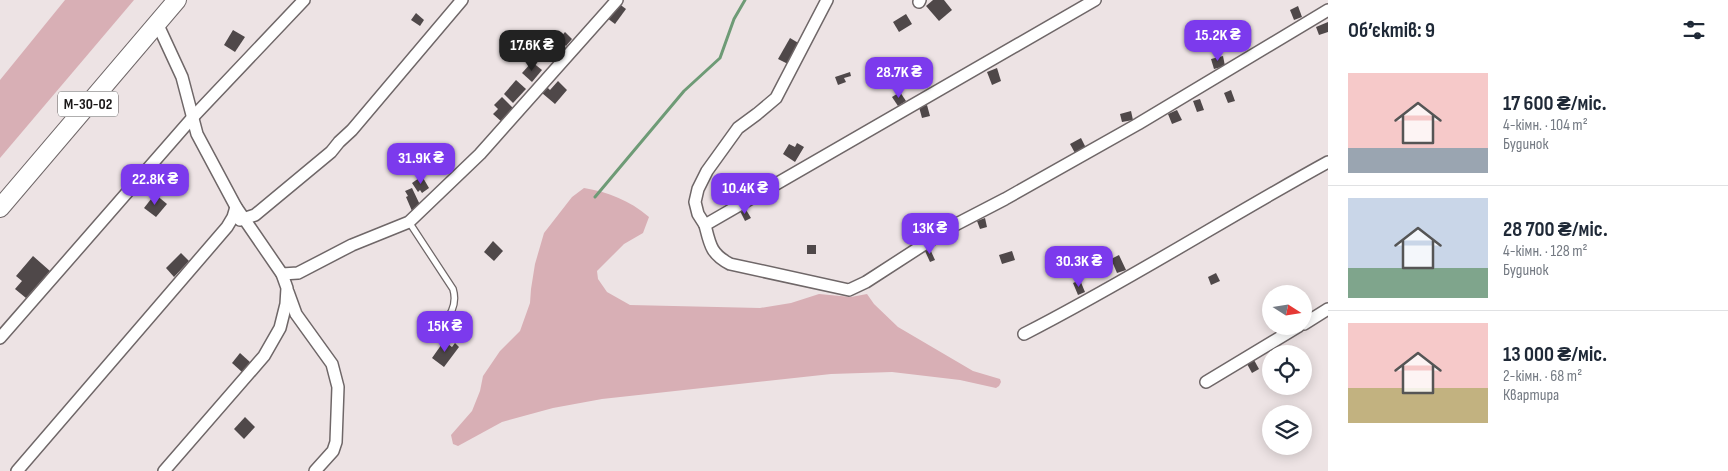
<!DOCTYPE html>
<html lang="uk">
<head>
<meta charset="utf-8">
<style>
  :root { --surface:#fff; --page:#f6f6f7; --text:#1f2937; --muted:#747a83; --line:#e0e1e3; --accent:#7c3aed }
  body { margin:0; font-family:"Sofia Sans Condensed",sans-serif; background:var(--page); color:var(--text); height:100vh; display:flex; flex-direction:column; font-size:19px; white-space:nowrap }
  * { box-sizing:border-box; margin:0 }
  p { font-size:16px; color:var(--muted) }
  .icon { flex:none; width:28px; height:28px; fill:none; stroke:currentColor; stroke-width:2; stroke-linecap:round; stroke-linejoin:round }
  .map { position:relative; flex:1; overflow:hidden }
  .details { display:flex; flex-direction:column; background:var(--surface); width:400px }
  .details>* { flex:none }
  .needle { width:32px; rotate:102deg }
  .tools { position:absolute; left:1262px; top:285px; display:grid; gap:10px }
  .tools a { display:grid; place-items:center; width:50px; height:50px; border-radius:50%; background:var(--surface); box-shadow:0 2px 12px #0003; font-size:25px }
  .price { position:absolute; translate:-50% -42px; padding:0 11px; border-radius:10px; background:var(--accent); color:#fff; font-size:16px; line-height:32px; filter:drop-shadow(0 1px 2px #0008) }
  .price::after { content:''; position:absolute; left:50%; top:30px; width:15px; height:11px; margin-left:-8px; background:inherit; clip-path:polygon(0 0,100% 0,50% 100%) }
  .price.active { background:#222; color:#fff }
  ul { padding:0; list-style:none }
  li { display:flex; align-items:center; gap:15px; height:125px; padding:0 20px }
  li+li { border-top:1px solid var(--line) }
  li span { display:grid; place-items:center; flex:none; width:140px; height:100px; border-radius:0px; color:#555 }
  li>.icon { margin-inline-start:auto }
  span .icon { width:60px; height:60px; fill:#fffc; stroke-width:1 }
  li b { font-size:21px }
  h2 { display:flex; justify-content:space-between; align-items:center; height:60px; padding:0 20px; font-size:21px }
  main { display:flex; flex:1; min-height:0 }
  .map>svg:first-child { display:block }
  .green { fill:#d8afb5 }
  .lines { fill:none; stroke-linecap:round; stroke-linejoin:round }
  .stream { stroke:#6e9b76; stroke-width:3 }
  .building { fill:#4f4849 }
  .service-casing { stroke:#6f6768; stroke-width:8 }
  .minor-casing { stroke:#6f6768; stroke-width:14 }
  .primary-casing { stroke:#6f6768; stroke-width:20 }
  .service { stroke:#fff; stroke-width:5.5 }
  .minor { stroke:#fff; stroke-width:11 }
  .primary { stroke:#fff; stroke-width:18 }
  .labels { text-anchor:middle; stroke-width:5; stroke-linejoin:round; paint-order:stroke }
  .shield { fill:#fff; stroke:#5f5d5d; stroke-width:1 }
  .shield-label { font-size:15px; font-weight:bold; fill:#1b1818 }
</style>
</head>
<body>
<main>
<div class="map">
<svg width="1328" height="471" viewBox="0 0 1328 471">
  <rect width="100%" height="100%" fill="#ede3e4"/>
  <!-- green -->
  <g class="green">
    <path d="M65,0H134L0,158V80Z"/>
    <path d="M584,188C608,192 629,200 649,217L643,233L624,244L597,271L598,279L607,292L630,305L760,308L791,303L819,294L851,297L867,294L874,304L898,327L973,371L1000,379L1001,382L999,386L996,388L960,380L892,372L831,374L602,399L553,408L502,422L458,446L453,444L451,435L472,411L480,391L483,376L500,351L520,331L530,303L531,289L535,264L544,233L572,197Z"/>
  </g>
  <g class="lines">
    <!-- stream -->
    <path class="stream" d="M595,197L684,91L720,58L734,19L745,0"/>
  </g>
  <!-- building -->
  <g class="building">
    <path d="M933,0H944L952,10L939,21L926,6Z"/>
    <path d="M618,3L626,9L615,24L607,18Z"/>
    <path d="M1298,6L1302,17L1294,20L1290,10Z"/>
    <path d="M416,13L424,20L420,26L411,20Z"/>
    <path d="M906,14L912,24L899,32L893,22Z"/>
    <path d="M1328,22V32L1319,35L1316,27Z"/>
    <path d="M233,30L245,37L235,52L224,45Z"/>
    <path d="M565,32L572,39L566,46L559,39Z"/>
    <path d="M790,38L800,44L788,64L778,59Z"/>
    <path d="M1246,38L1250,45L1240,50L1236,43Z"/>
    <path d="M1223,56L1225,66L1214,69L1211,59Z"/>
    <path d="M532,62L542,70L532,82L522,73Z"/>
    <path d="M997,68L1001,81L992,85L987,72Z"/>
    <path d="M850,72L851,76L844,78L846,82L838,85L835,77Z"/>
    <path d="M516,80L526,89L513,103L504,94Z"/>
    <path d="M558,81L567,90L555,104L542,93L547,87L550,90Z"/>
    <path d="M1231,90L1235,101L1228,103L1224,93Z"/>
    <path d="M900,92L906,101L898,106L892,97Z"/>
    <path d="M502,97L515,110L503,123L493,114L498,109L494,105Z"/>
    <path d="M1200,99L1204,110L1197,112L1193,101Z"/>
    <path d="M927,105L930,116L922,118L919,107Z"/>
    <path d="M1177,110L1182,120L1172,124L1168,114Z"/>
    <path d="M1131,111L1133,120L1122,122L1120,114Z"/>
    <path d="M1081,138L1086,148L1075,153L1070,144Z"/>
    <path d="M797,143L804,147L795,162L783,154L789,144L795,147Z"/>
    <path d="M422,176L429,188L422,193L420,190L418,192L412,183Z"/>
    <path d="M745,180L751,189L746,192L739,183Z"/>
    <path d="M412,188L421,207L412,211L406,197L408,196L405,191Z"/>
    <path d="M155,194L167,204L156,217L144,208Z"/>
    <path d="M745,208L751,218L745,221L740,211Z"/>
    <path d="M985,218L987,227L980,229L977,221Z"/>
    <path d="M493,241L503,251L494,261L484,252Z"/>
    <rect x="807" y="245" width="9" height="9"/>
    <path d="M930,249L935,260L930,262L925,251Z"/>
    <path d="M1012,251L1015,260L1002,264L999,255Z"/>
    <path d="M181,253L189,261L174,277L166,268Z"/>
    <path d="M1119,255L1126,270L1117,273L1111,259Z"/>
    <path d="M33,256L50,271L26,298L15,289L22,281L16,276Z"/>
    <path d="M1216,273L1220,281L1211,285L1208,277Z"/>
    <path d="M1080,280L1085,292L1078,295L1073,283Z"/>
    <path d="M444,341L452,347L455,343L459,347L444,367L432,358Z"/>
    <path d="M240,353L251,363L242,372L232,363Z"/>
    <path d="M1254,360L1259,369L1252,373L1247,364Z"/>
    <path d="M245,417L255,427L244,439L234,429Z"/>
  </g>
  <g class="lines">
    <defs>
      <path id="service" d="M409,222L453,289C459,309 445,321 434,336"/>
      <g id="minor">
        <path d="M827,0L776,98L757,114L738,128L707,171L698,189L695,202L698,214L705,225L1095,0"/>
        <path d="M919,2L920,0"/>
        <path d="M157,23L182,77L197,134L236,207L282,274L287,288L286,304L280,328L264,356L164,471"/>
        <path d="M240,220L255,215L331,152L339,142L352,130L462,0"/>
        <path d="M705,225C710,245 711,254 730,264L849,290L866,282L951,227L1005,199L1138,124L1328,10"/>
        <path d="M282,274L298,273L352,245L409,222L480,154L617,0"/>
        <path d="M288,292L296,314L332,364L338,387L336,442L333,451L315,471"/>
        <path d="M1304,324L1328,309"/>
        <path d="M1024,334C1128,281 1226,218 1328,162"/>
        <path d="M0,338L193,117L304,0"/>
        <path d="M1206,382L1299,326"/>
        <path d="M17,471L227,227L233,217L236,207"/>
      </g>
      <path id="primary" d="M0,208L177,0"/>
    </defs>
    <!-- service casing -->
    <use href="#service" class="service-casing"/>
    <!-- minor casing -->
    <use href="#minor" class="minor-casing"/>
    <!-- primary casing -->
    <use href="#primary" class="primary-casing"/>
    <!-- service -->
    <use href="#service" class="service"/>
    <!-- minor -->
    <use href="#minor" class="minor"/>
    <!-- primary -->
    <use href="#primary" class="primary"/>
  </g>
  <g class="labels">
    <!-- shield labels -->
    <rect class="shield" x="58" y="91.5" width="60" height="25" rx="4"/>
    <g class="shield-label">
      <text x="88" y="109">М-30-02</text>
    </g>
  </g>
</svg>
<div class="tools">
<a><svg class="needle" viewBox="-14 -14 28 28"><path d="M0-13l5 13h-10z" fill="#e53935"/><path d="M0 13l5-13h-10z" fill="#747a83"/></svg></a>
<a><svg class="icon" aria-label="locate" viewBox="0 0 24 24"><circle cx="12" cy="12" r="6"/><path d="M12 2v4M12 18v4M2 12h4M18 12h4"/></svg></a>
<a><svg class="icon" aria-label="layers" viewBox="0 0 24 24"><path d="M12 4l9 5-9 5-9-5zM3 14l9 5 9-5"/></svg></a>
</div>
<b class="price" style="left:1218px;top:62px">15.2K ₴</b>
<b class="price active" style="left:532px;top:72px">17.6K ₴</b>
<b class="price" style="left:899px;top:99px">28.7K ₴</b>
<b class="price" style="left:421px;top:185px">31.9K ₴</b>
<b class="price" style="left:155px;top:206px">22.8K ₴</b>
<b class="price" style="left:745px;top:215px">10.4K ₴</b>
<b class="price" style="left:930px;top:255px">13K ₴</b>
<b class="price" style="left:1079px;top:288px">30.3K ₴</b>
<b class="price" style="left:445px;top:353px">15K ₴</b>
</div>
<section class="details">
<h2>Об’єктів: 9<svg class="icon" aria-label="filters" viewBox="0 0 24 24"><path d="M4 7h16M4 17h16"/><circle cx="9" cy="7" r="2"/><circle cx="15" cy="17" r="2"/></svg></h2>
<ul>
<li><span style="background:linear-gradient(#f6c9c9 75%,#9aa5b1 0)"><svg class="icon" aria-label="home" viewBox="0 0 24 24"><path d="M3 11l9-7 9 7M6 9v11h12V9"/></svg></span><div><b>17 600 ₴/міс.</b><p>4-кімн. · 104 m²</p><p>Будинок</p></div></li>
<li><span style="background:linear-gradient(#c9d6e8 70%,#7fa58c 0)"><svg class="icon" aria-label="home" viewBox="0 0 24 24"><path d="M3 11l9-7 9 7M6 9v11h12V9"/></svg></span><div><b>28 700 ₴/міс.</b><p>4-кімн. · 128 m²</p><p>Будинок</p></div></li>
<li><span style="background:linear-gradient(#f6c9c9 65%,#c2b280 0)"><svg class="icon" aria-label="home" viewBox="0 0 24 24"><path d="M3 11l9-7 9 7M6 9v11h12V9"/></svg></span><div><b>13 000 ₴/міс.</b><p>2-кімн. · 68 m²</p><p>Квартира</p></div></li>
</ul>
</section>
</main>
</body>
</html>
